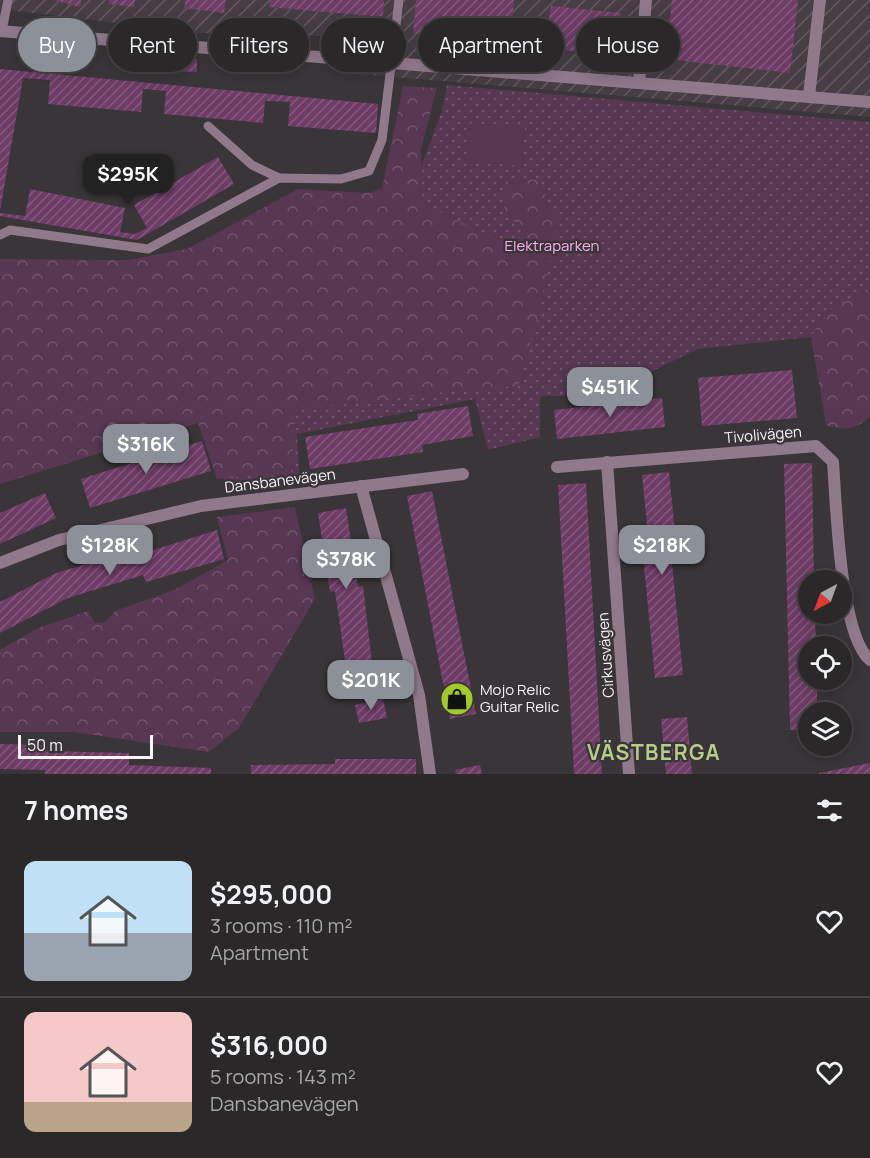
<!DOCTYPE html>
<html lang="en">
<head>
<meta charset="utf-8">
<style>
  :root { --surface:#2b282a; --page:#373436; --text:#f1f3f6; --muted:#a6a6a8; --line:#474447; --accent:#8c9099 }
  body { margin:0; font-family:Manrope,sans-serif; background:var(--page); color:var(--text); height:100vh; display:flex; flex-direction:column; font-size:22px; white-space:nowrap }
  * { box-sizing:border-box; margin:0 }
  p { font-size:20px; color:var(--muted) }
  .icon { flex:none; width:33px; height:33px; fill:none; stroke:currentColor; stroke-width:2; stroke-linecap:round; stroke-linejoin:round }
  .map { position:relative; height:774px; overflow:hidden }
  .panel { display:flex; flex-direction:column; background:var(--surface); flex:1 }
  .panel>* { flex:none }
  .top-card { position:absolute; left:18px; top:18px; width:834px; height:54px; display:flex; gap:12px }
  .needle { width:39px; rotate:221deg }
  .buttons { position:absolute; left:798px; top:570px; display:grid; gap:12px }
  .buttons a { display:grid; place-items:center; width:54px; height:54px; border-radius:50%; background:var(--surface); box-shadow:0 3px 15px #0003,0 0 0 2px var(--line); font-size:30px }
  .scale { position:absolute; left:18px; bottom:15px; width:135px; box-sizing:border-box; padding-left:6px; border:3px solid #f6f4f6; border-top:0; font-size:16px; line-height:21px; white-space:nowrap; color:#f6f4f6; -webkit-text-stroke:4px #393538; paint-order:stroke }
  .price { position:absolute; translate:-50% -51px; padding:0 14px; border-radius:12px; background:var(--accent); color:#fff; font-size:20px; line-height:39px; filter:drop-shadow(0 2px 3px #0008) }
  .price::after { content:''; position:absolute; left:50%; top:36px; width:18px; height:14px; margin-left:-9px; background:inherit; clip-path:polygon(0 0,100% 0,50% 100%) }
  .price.current { background:#222; color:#fff }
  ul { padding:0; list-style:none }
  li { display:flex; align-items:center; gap:18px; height:150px; padding:0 24px }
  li+li { border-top:2px solid var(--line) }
  li span { display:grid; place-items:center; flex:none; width:168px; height:120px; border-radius:12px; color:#555 }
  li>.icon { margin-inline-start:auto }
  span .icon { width:72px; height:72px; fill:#fffc; stroke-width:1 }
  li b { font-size:26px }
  h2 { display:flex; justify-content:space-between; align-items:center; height:72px; padding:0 24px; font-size:26px }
  .chip { padding:0 21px; border-radius:27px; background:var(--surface); box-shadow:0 3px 15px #0003,0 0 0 2px var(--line); font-size:21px; line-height:54px }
  .chip.current { background:var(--accent); color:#fff }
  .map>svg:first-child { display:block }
  .industrial { fill:url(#industrial-furrows) }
  .grass { fill:url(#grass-dots) }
  .forest { fill:url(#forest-crowns) }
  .pitch { fill:#573752 }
  .building { fill:url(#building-hatch) }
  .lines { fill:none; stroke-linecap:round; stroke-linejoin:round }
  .service { stroke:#91798c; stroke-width:9 }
  .minor { stroke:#91798c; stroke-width:12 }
  .labels { text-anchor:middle; stroke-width:4.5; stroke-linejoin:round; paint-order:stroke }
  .park-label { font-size:15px; fill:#fcaeee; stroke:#393538 }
  .street-label { font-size:15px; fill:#f6f4f6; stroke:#393538 }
  .poi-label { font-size:15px; fill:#f6f4f6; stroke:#393538; text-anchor:start }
  .district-label { font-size:21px; font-weight:bold; letter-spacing:1.5px; fill:#b5cd84; stroke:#393538 }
</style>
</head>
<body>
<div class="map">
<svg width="870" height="774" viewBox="0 0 870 774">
  <defs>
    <pattern id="industrial-furrows" width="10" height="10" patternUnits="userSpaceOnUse" patternTransform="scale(1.5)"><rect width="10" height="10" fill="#473d45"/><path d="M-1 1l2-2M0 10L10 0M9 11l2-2" fill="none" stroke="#625a60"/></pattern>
    <pattern id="grass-dots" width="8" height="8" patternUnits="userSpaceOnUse" patternTransform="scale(1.5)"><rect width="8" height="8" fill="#573752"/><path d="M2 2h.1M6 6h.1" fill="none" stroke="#70556c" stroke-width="1.8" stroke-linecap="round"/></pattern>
    <pattern id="forest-crowns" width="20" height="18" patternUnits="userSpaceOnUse" patternTransform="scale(1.5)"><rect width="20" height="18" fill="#573752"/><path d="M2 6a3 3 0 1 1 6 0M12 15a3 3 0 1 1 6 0" fill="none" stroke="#70556c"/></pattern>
    <pattern id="building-hatch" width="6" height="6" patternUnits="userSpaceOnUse" patternTransform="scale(1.5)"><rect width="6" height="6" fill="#6e3c66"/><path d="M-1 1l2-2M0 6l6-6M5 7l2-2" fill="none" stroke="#83597c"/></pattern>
  </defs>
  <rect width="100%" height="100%" fill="#393538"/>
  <!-- industrial -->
  <path class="industrial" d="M0,0H870V117L347,73L358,37L200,33L8,10L0,33Z"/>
  <!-- grass -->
  <path class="grass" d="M447,85L870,122V287L823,315L811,337L698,349L621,386L563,396H540V437L488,450L475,399L297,434L300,484L225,492L220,453L417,178L442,111Z"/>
  <!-- forest -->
  <g class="forest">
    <path d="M403,86L437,88L421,149L423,206L440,212L511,247L522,231L504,209L508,182L537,179L558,222L538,316L518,386L462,390L296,410L291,472L217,479L198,423L0,484V259L127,260L187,249L298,189L370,193L382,188Z"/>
    <path d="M870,287V417C855,430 844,431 826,425L811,337L823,315Z"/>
    <path d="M295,507L315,599L239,728L209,752L73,732H0V650L38,628L88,611L95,623L105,622L115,611L174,590L228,560L217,517Z"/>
  </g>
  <!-- pitch -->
  <path class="pitch" d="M471,123L525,127L522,166L468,161Z"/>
  <!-- building -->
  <g class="building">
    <path d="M54,0H81L80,7Z"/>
    <path d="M109,0H135L134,7L109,4Z"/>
    <path d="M186,0H226L224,13L184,8Z"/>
    <path d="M270,0H384L383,17L269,7Z"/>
    <path d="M416,0H514L510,41L413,33Z"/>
    <path d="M672,0H798L790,73L666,59Z"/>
    <path d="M551,6L621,13L617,57L544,47Z"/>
    <path d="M165,58L197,59V72L164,71Z"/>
    <path d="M0,69L378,104L376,133L288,126L290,102L265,101L263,123L164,114L166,91L143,89L141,112L48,104L50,80L23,78L0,211Z"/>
    <path d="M218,157L234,184L137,240L0,216V213L25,216L30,189L125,208L120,232L135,234L147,228L134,205Z"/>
    <path d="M792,370L797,418L702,426L698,378Z"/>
    <path d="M662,398L665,427L557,439L554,410Z"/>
    <path d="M468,406L473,436L422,445L423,452L310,469L305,437L418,420L417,414Z"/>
    <path d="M202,441L211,471L90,508L81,479Z"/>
    <path d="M812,463L814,580H808V614H815L816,646H808V680H817V712H808V730H790L784,464Z"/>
    <path d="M669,472L677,552L671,553L683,675L655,678L643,556L650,555L642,475Z"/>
    <path d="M586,483L593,610L602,774H574L558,485Z"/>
    <path d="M432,491L476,714L450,719L407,496Z"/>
    <path d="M45,493L56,518L0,544V513Z"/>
    <path d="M346,508L358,587L363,586L373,671L347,674L335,591L330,592L318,513Z"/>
    <path d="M217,530L224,559L146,582L143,575L68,598L0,633V602L56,573L135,549L137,555Z"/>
    <path d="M383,699L387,718L359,723L355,705Z"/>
    <path d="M687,717L692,774H666L661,719Z"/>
    <path d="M0,744L47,745L46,751L129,753V765L211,768V774H45V770L0,769Z"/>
    <path d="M335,759H416V774H251V765L335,764Z"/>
    <path d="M870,763V774H819V773Z"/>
    <path d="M480,765L482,774H456L455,770Z"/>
  </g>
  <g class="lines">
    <!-- service -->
    <g class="service">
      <path d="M2,31L8,0"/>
      <path d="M208,126L252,165L279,178"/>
      <path d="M0,235L10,230L148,249L279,178L341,179L369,171L382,140L399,0"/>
    </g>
    <!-- minor -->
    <g class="minor">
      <path d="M0,31L870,102"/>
      <path d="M639,82L646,0"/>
      <path d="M809,96L820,0"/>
      <path d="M607,462L629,774"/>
      <path d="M557,467L816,446L833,462C836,502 840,636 870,660"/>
      <path d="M361,486L419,695L430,774"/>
      <path d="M0,563L59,540L201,506L463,474"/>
    </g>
  </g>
  <!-- icons -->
  <defs>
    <symbol id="shop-disc" viewBox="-11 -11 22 22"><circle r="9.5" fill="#a2c928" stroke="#393538"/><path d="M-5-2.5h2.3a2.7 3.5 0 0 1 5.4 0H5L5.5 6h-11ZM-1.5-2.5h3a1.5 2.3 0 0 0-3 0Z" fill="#111"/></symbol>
  </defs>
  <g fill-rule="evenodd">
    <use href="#shop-disc" x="438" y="680" width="38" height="38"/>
  </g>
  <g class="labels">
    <!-- park labels -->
    <g class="park-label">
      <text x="552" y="251">Elektraparken</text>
    </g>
    <!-- street labels -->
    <g class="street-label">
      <text transform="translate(763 435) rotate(-5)" y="5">Tivolivägen</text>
      <text transform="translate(280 481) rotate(-7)" y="5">Dansbanevägen</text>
      <text transform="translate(606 655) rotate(-94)" y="5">Cirkusvägen</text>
    </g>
    <!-- poi labels -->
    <g class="poi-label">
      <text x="480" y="695">Mojo Relic<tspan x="480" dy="17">Guitar Relic</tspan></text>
    </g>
    <!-- district labels -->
    <g class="district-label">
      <text x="654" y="760">VÄSTBERGA</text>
    </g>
  </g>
</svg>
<div class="buttons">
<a><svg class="needle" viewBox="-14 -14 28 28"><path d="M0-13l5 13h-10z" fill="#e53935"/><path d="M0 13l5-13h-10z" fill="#a6a6a8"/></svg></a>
<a><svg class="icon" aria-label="locate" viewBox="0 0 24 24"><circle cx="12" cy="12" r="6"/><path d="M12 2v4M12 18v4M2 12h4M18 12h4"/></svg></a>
<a><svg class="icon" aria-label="layers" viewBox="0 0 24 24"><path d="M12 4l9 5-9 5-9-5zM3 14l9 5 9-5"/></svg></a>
</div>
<div class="scale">50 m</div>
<b class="price current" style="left:128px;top:205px">$295K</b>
<b class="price" style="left:610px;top:418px">$451K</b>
<b class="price" style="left:146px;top:475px">$316K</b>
<b class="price" style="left:110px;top:576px">$128K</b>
<b class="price" style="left:662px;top:576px">$218K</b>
<b class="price" style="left:346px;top:590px">$378K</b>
<b class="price" style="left:371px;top:711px">$201K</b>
<div class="top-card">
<a class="chip current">Buy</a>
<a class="chip">Rent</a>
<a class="chip">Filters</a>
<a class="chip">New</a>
<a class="chip">Apartment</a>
<a class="chip">House</a>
</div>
</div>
<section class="panel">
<h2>7 homes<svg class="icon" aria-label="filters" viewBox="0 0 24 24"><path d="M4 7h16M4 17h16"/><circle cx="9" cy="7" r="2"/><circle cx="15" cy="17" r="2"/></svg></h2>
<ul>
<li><span style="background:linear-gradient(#bfe0f5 60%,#9aa5b1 0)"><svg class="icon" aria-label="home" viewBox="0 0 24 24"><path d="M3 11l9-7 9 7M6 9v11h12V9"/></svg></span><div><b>$295,000</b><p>3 rooms · 110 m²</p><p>Apartment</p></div><svg class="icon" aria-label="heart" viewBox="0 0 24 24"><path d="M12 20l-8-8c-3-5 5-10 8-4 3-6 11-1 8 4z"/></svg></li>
<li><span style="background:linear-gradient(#f6c9c9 75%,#b9a48a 0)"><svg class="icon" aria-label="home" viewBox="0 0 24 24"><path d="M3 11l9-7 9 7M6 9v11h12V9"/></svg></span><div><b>$316,000</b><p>5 rooms · 143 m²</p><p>Dansbanevägen</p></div><svg class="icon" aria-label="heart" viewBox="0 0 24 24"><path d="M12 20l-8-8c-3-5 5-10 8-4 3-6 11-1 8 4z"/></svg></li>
</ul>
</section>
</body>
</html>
